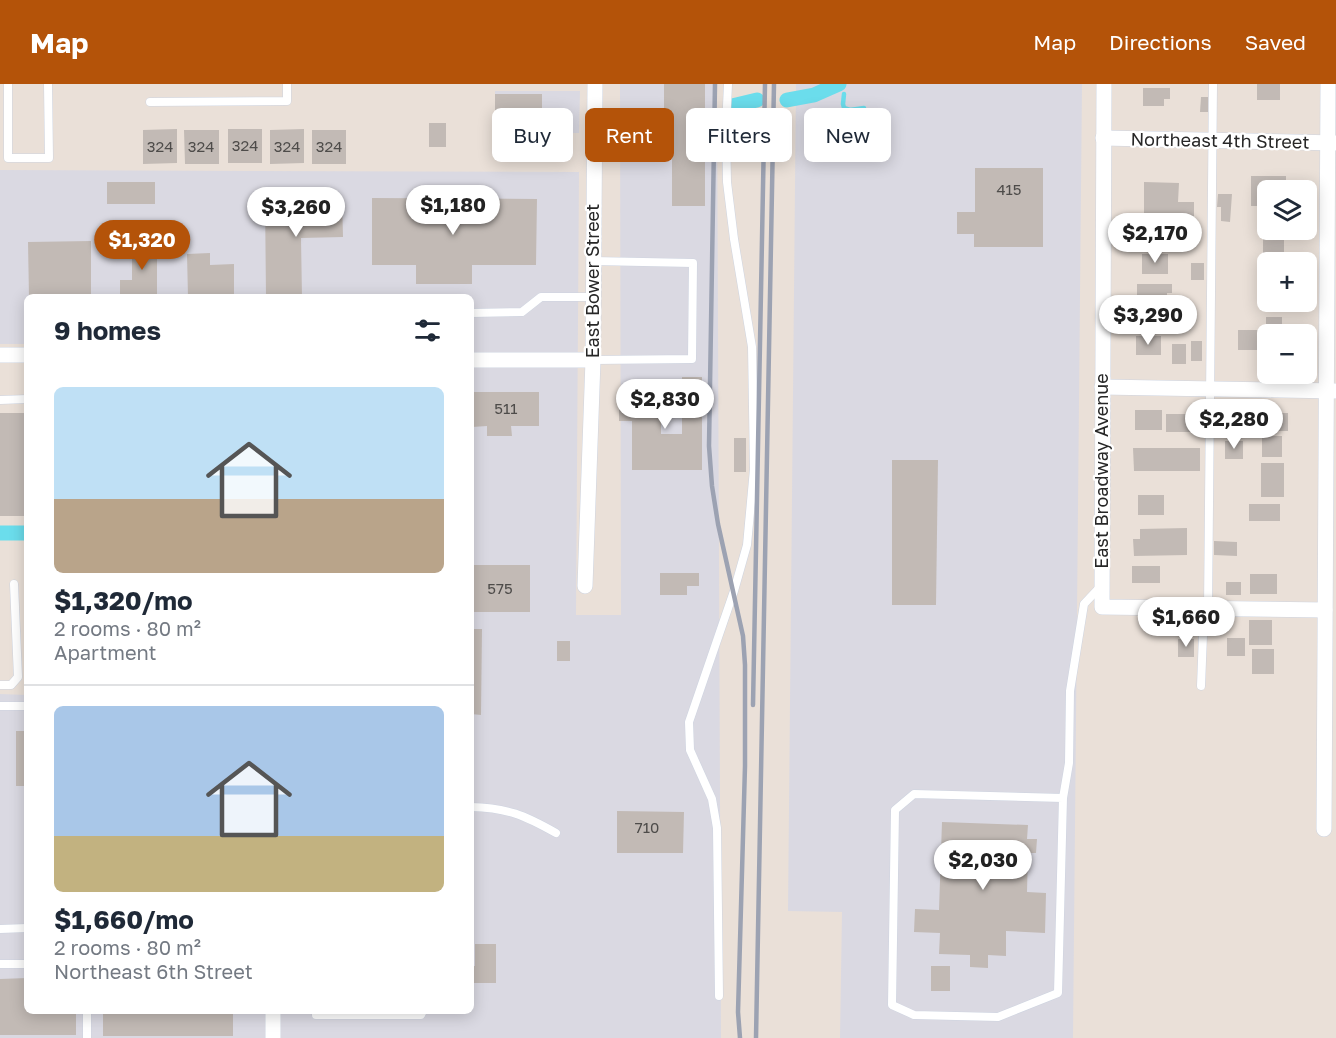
<!DOCTYPE html>
<html lang="en">
<head>
<meta charset="utf-8">
<style>
  :root { --surface:#fff; --page:#f2f2f3; --text:#1f2937; --muted:#747a83; --line:#e0e1e3; --accent:#b45309 }
  body { margin:0; font-family:"Golos Text",sans-serif; background:var(--page); color:var(--text); height:100vh; display:flex; flex-direction:column; font-size:22px; white-space:nowrap }
  * { box-sizing:border-box; margin:0 }
  p { font-size:20px; color:var(--muted) }
  .icon { flex:none; width:33px; height:33px; fill:none; stroke:currentColor; stroke-width:2; stroke-linecap:round; stroke-linejoin:round }
  .map { position:relative; flex:1; overflow:hidden }
  .side { position:absolute; left:24px; top:210px; width:450px; height:720px; display:flex; flex-direction:column; background:var(--surface); border-radius:9px; box-shadow:0 3px 15px #0003 }
  .side>* { flex:none }
  .guide { position:absolute; left:492px; top:24px; width:570px; height:54px; display:flex; gap:12px }
  .controls { position:absolute; left:1257px; top:96px; display:grid; gap:12px }
  .controls a { display:grid; place-items:center; width:60px; height:60px; border-radius:9px; background:var(--surface); box-shadow:0 3px 15px #0003; font-size:30px }
  .price { position:absolute; translate:-50% -51px; padding:0 14px; border-radius:21px; background:#fff; color:#222; font-size:20px; line-height:39px; filter:drop-shadow(0 2px 3px #0008) }
  .price::after { content:''; position:absolute; left:50%; top:36px; width:18px; height:14px; margin-left:-9px; background:inherit; clip-path:polygon(0 0,100% 0,50% 100%) }
  .price.active { background:var(--accent); color:#fff }
  ul { padding:0; list-style:none }
  li { display:grid; align-content:center; gap:12px; height:318px; padding:0 30px }
  li+li { border-top:2px solid var(--line) }
  li span { display:grid; place-items:center; height:186px; border-radius:9px; color:#555 }
  li>.icon { margin-inline-start:auto }
  span .icon { width:108px; height:108px; fill:#fffc; stroke-width:1 }
  li b { font-size:26px }
  h2 { display:flex; justify-content:space-between; align-items:center; height:72px; padding:0 30px; font-size:26px }
  .tag { padding:0 21px; border-radius:9px; background:var(--surface); box-shadow:0 3px 15px #0003; font-size:21px; line-height:54px }
  .tag.active { background:var(--accent); color:#fff }
  header { display:flex; align-items:center; gap:36px; box-sizing:border-box; height:84px; padding:0 30px; background:var(--accent); color:#fff }
  header strong { font-size:28px }
  nav { display:flex; gap:33px; margin-inline-start:auto; font-size:21px }
  .map>svg:first-child { display:block }
  .industrial { fill:#dad9e2 }
  .lines { fill:none; stroke-linecap:round; stroke-linejoin:round }
  .stream { stroke:#6bddec; stroke-width:4.5 }
  .canal { stroke:#6bddec; stroke-width:15 }
  .building { fill:#c2bab5 }
  .service-casing { stroke:#ced4e0; stroke-width:9 }
  .minor-casing { stroke:#ced4e0; stroke-width:16 }
  .service { stroke:#fff; stroke-width:8 }
  .minor { stroke:#fff; stroke-width:15 }
  .rail { stroke:#9ca2b2; stroke-width:4.5 }
  .labels { text-anchor:middle; stroke-width:4.5; stroke-linejoin:round; paint-order:stroke }
  .number-label { font-size:15px; fill:#4e4c4a }
  .street-label { font-size:18px; fill:#272727; stroke:#fff }
</style>
</head>
<body>
<header>
<strong>Map</strong>
<nav><a>Map</a><a>Directions</a><a>Saved</a></nav>
</header>
<div class="map">
<svg width="1336" height="954" viewBox="0 0 1336 954">
  <rect width="100%" height="100%" fill="#eae0d8"/>
  <!-- industrial -->
  <g class="industrial">
    <path d="M620,0H717L721,954H0V610L27,611V927H471V213H27V260H0V86L579,88L576,531H621Z"/>
    <path d="M796,0H1082L1073,954H840L842,828L788,827Z"/>
    <path d="M495,7H580L579,49L495,50Z"/>
  </g>
  <g class="lines">
    <!-- stream -->
    <path class="stream" d="M844,10L843,20L844,24L850,26L864,24"/>
    <!-- canal -->
    <g class="canal">
      <path d="M787,16L814,11L839,0"/>
      <path d="M732,22L757,16"/>
      <path d="M0,449H27"/>
    </g>
  </g>
  <!-- building -->
  <g class="building">
    <path d="M664,0H705V122H672V44H664Z"/>
    <rect x="1257" y="0" width="23" height="16"/>
    <path d="M1143,4H1170V15H1164V22H1143Z"/>
    <rect x="495" y="10" width="47" height="27"/>
    <path d="M1201,13H1208V28H1200Z"/>
    <rect x="429" y="39" width="17" height="24"/>
    <path d="M177,45V79L143,80V46Z"/>
    <rect x="228" y="45" width="34" height="34"/>
    <path d="M304,45V79L270,80V46Z"/>
    <path d="M184,46H219V80H185Z"/>
    <rect x="312" y="46" width="34" height="34"/>
    <rect x="524" y="58" width="27" height="16"/>
    <path d="M975,84H1043V163H974V150H957V128H975Z"/>
    <path d="M1251,92H1286V106H1268V122H1251Z"/>
    <rect x="107" y="98" width="48" height="22"/>
    <path d="M1144,98L1179,99L1178,118H1194V133L1144,132Z"/>
    <path d="M1218,110H1232L1230,138L1221,137V123H1217Z"/>
    <path d="M342,113L343,153L301,154L302,213H266L265,114Z"/>
    <path d="M372,114L537,115L536,181H472V200H416V181H372Z"/>
    <path d="M1144,141L1168,142V164L1144,163Z"/>
    <path d="M1263,143H1268V146H1284V178L1263,180Z"/>
    <path d="M132,156H157V213H120V196H132Z"/>
    <path d="M91,157V213H29L28,158Z"/>
    <path d="M210,169V181L234,180V213H188L187,170Z"/>
    <rect x="1142" y="170" width="26" height="20"/>
    <rect x="1191" y="179" width="13" height="17"/>
    <rect x="1263" y="187" width="5" height="29"/>
    <path d="M1137,200H1172V209H1167V226H1137Z"/>
    <path d="M1266,233H1282V250H1268V266H1238V246H1266Z"/>
    <rect x="1136" y="252" width="25" height="19"/>
    <rect x="1191" y="257" width="11" height="20"/>
    <rect x="1172" y="260" width="14" height="20"/>
    <path d="M682,293H702V386H632V337H619V316H632V308H661V350H682Z"/>
    <path d="M472,308H539V342H511L512,352H487V342L472,343Z"/>
    <path d="M1253,323H1262V329H1288V347H1253Z"/>
    <rect x="1135" y="326" width="27" height="20"/>
    <rect x="0" y="329" width="27" height="103"/>
    <rect x="1212" y="329" width="23" height="19"/>
    <rect x="1166" y="330" width="35" height="18"/>
    <rect x="1262" y="352" width="20" height="21"/>
    <rect x="734" y="354" width="12" height="34"/>
    <rect x="1225" y="357" width="18" height="18"/>
    <path d="M1133,364H1200V387H1134Z"/>
    <path d="M892,376H938L936,521H892Z"/>
    <rect x="1261" y="379" width="23" height="34"/>
    <rect x="1138" y="411" width="26" height="20"/>
    <rect x="1249" y="420" width="31" height="17"/>
    <path d="M1187,444V471L1134,472L1133,455H1140V445Z"/>
    <path d="M1214,457L1237,458V472L1214,471Z"/>
    <rect x="471" y="481" width="59" height="47"/>
    <rect x="1132" y="482" width="28" height="17"/>
    <path d="M660,489H699V502H687V511H660Z"/>
    <rect x="1250" y="490" width="27" height="20"/>
    <rect x="1226" y="498" width="15" height="13"/>
    <rect x="1249" y="536" width="23" height="25"/>
    <path d="M471,545H482L481,631L471,630Z"/>
    <rect x="1227" y="554" width="18" height="18"/>
    <rect x="1178" y="555" width="16" height="18"/>
    <rect x="557" y="557" width="13" height="20"/>
    <rect x="1252" y="565" width="22" height="25"/>
    <rect x="16" y="647" width="11" height="55"/>
    <path d="M617,727L684,728L683,769H617Z"/>
    <path d="M942,738L1028,741L1027,755H1037L1036,769H1028L1027,808L1046,809L1045,849L1006,847V872L988,871V884L970,883V871L939,870L940,849L914,848L915,825L939,826Z"/>
    <path d="M475,860H496V899H471V882H475Z"/>
    <rect x="931" y="882" width="19" height="25"/>
    <path d="M27,894V927H76V951H0V895Z"/>
    <rect x="103" y="927" width="130" height="25"/>
  </g>
  <g class="lines">
    <defs>
      <g id="service">
        <path d="M8,0V74H49L48,0"/>
        <path d="M150,18L287,17V0"/>
        <path d="M593,177L693,179L692,275L593,276"/>
        <path d="M471,229L522,228L541,213H593"/>
        <path d="M0,316L27,315"/>
        <path d="M1208,525L1213,0"/>
        <path d="M0,601H11L18,593L14,500"/>
        <path d="M1201,602L1204,525"/>
        <path d="M0,622H27"/>
        <path d="M1063,714L914,710L895,726L892,921L914,931L998,933L1058,909L1063,714L1069,679L1070,607L1084,520L1101,502"/>
        <path d="M471,723C508,724 524,731 556,749"/>
        <path d="M0,845L27,844"/>
        <path d="M0,880H27"/>
        <path d="M719,912L717,744L712,715L690,666L689,638L734,507L747,461L754,385L752,263L734,155L727,98L726,44L728,0"/>
        <path d="M316,927V931H421L423,927"/>
        <path d="M87,954V927"/>
      </g>
      <g id="minor">
        <path d="M1104,0L1102,523L1325,526"/>
        <path d="M1103,54L1336,59"/>
        <path d="M0,271H27"/>
        <path d="M471,276H593"/>
        <path d="M1102,303L1336,307"/>
        <path d="M585,502L593,276L595,0"/>
        <path d="M1324,745L1328,0"/>
        <path d="M273,927V954"/>
      </g>
    </defs>
    <!-- service casing -->
    <use href="#service" class="service-casing"/>
    <!-- minor casing -->
    <use href="#minor" class="minor-casing"/>
    <!-- service -->
    <use href="#service" class="service"/>
    <!-- minor -->
    <use href="#minor" class="minor"/>
    <!-- rail -->
    <g class="rail">
      <path d="M715,0L709,362L712,402L718,440L743,552L745,581V682L738,928L740,954"/>
      <path d="M753,621L765,0"/>
      <path d="M756,954L774,0"/>
    </g>
  </g>
  <g class="labels">
    <!-- number labels -->
    <g class="number-label">
      <text x="245" y="67">324</text>
      <text x="160" y="68">324</text>
      <text x="201" y="68">324</text>
      <text x="287" y="68">324</text>
      <text x="329" y="68">324</text>
      <text x="1009" y="111">415</text>
      <text x="506" y="330">511</text>
      <text x="500" y="510">575</text>
      <text x="647" y="749">710</text>
    </g>
    <!-- street labels -->
    <g class="street-label">
      <text transform="translate(1220 57) rotate(1)" y="6">Northeast 4th Street</text>
      <text transform="translate(593 197) rotate(-90)" y="6">East Bower Street</text>
      <text transform="translate(1102 387) rotate(-90)" y="6">East Broadway Avenue</text>
    </g>
  </g>
</svg>
<div class="controls">
<a><svg class="icon" aria-label="layers" viewBox="0 0 24 24"><path d="M12 4l9 5-9 5-9-5zM3 14l9 5 9-5"/></svg></a>
<a>+</a>
<a>−</a>
</div>
<b class="price" style="left:453px;top:152px">$1,180</b>
<b class="price" style="left:296px;top:154px">$3,260</b>
<b class="price" style="left:1155px;top:180px">$2,170</b>
<b class="price active" style="left:142px;top:187px">$1,320</b>
<b class="price" style="left:1148px;top:262px">$3,290</b>
<b class="price" style="left:665px;top:346px">$2,830</b>
<b class="price" style="left:1234px;top:366px">$2,280</b>
<b class="price" style="left:1186px;top:564px">$1,660</b>
<b class="price" style="left:983px;top:807px">$2,030</b>
<div class="guide">
<a class="tag">Buy</a>
<a class="tag active">Rent</a>
<a class="tag">Filters</a>
<a class="tag">New</a>
</div>
<section class="side">
<h2>9 homes<svg class="icon" aria-label="filters" viewBox="0 0 24 24"><path d="M4 7h16M4 17h16"/><circle cx="9" cy="7" r="2"/><circle cx="15" cy="17" r="2"/></svg></h2>
<ul>
<li><span style="background:linear-gradient(#bfe0f5 60%,#b9a48a 0)"><svg class="icon" aria-label="home" viewBox="0 0 24 24"><path d="M3 11l9-7 9 7M6 9v11h12V9"/></svg></span><div><b>$1,320/mo</b><p>2 rooms · 80 m²</p><p>Apartment</p></div></li>
<li><span style="background:linear-gradient(#a9c7e8 70%,#c2b280 0)"><svg class="icon" aria-label="home" viewBox="0 0 24 24"><path d="M3 11l9-7 9 7M6 9v11h12V9"/></svg></span><div><b>$1,660/mo</b><p>2 rooms · 80 m²</p><p>Northeast 6th Street</p></div></li>
</ul>
</section>
</div>
</body>
</html>
